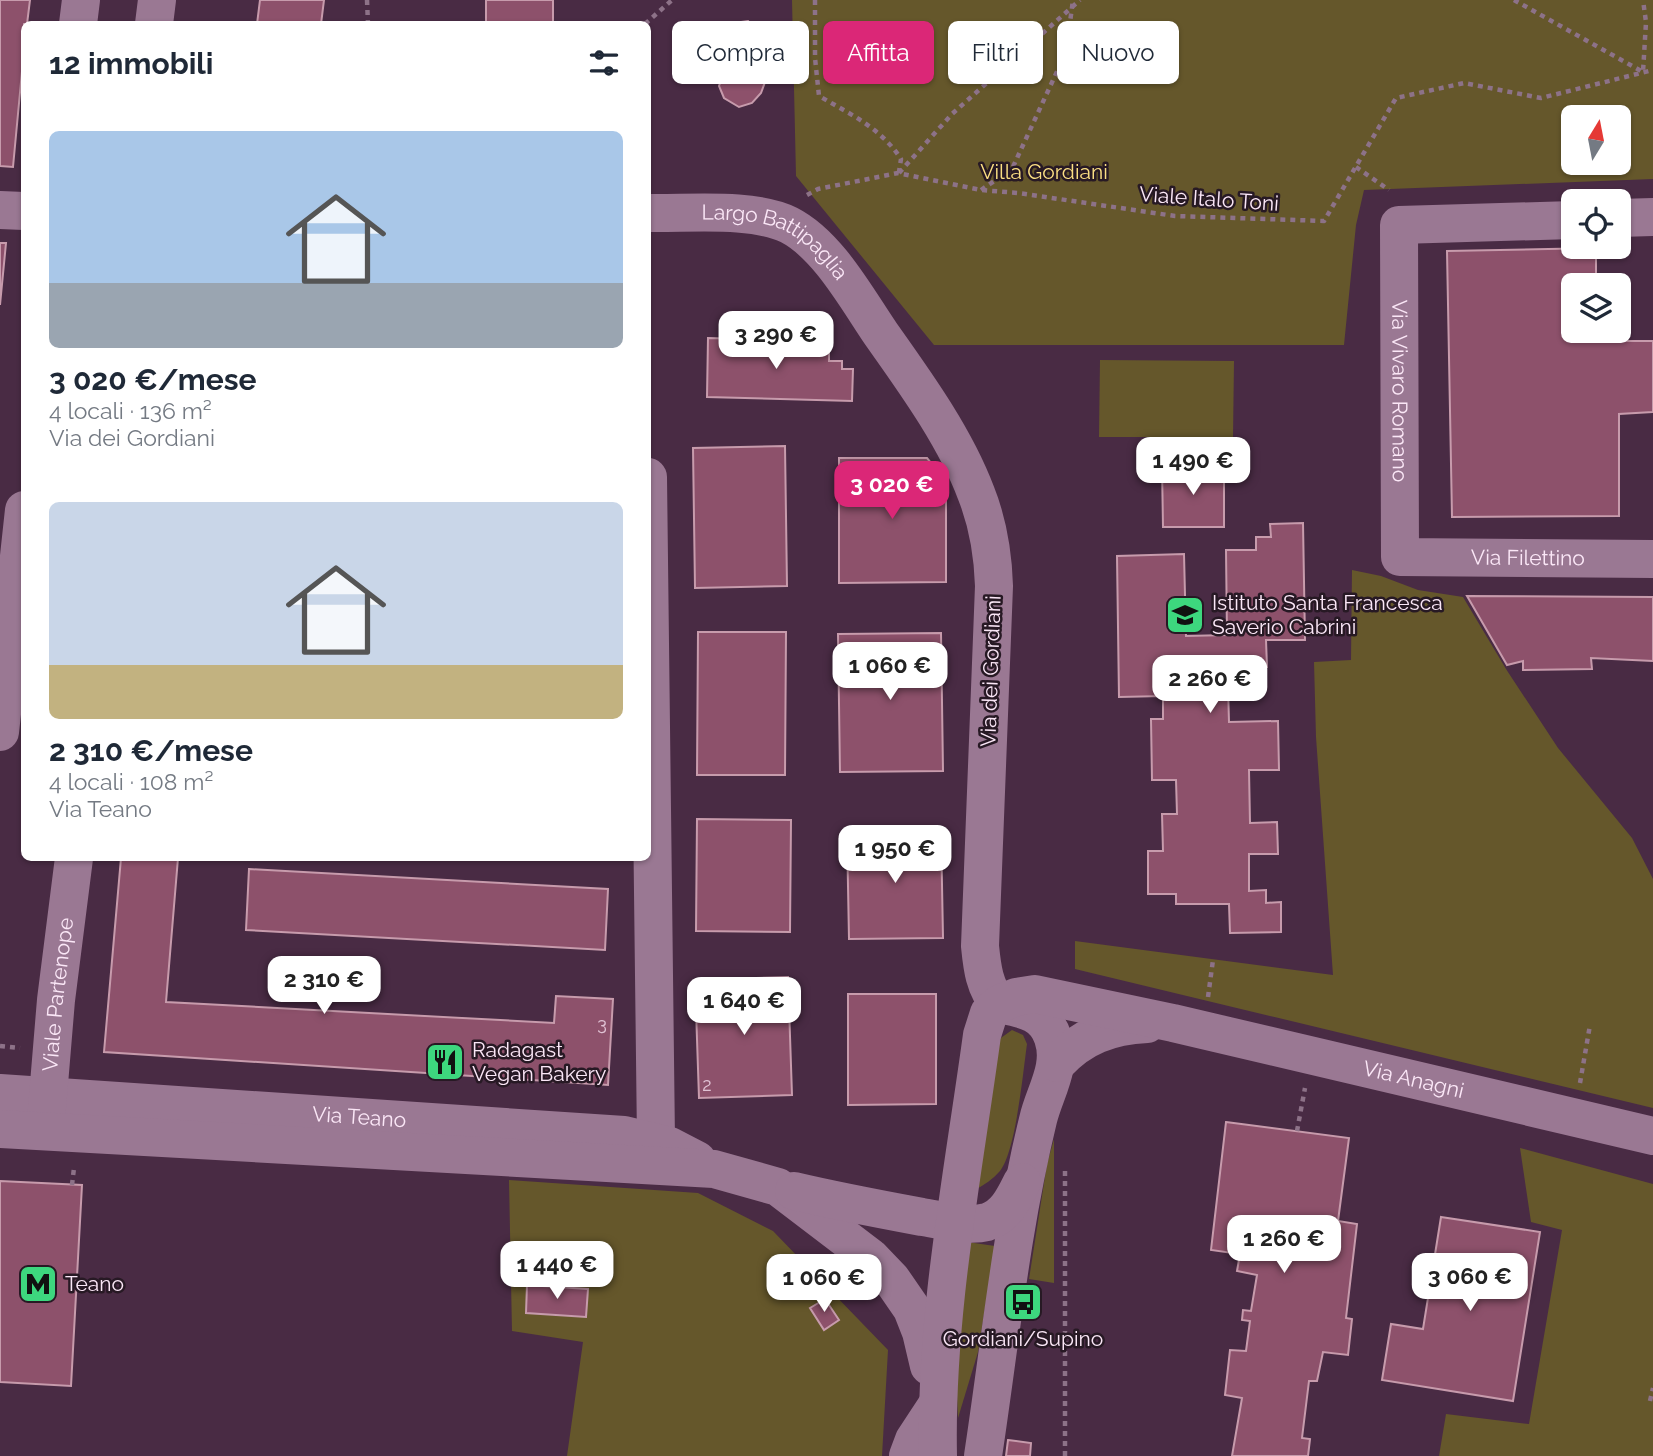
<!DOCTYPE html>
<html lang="it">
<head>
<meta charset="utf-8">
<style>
  :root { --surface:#fff; --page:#f2f2f3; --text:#1f2937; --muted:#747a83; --accent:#db2777 }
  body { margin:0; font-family:Raleway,sans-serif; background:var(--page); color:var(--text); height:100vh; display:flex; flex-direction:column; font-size:26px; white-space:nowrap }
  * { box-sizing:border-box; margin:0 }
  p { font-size:23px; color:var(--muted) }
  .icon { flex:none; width:38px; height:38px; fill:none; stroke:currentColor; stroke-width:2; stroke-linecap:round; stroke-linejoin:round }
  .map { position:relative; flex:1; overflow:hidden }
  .details { position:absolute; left:21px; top:21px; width:630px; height:840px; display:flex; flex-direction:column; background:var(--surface); border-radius:10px; box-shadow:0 2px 5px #0004 }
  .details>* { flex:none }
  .banner { position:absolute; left:672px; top:21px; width:665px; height:63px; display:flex; gap:14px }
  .needle { width:46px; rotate:10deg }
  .buttons { position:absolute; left:1561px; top:105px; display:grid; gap:14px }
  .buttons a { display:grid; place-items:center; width:70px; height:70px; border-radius:10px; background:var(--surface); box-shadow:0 2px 5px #0004; font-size:35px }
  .price { position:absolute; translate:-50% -60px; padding:0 16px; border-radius:14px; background:#fff; color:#222; font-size:23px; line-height:46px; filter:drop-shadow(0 2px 4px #0008) }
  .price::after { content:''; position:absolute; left:50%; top:42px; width:21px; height:16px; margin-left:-10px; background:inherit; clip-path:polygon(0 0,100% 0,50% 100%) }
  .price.selected { background:var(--accent); color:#fff }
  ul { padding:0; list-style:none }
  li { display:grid; align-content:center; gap:14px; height:371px; padding:0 28px }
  li span { display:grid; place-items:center; height:217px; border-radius:10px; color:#555 }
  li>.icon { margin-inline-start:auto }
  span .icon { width:126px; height:126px; fill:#fffc; stroke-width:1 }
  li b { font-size:30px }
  h2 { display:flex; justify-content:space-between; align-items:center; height:84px; padding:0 28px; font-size:30px }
  .chip { padding:0 24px; border-radius:10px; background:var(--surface); box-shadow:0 2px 5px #0004; font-size:24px; line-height:63px }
  .chip.selected { background:var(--accent); color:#fff }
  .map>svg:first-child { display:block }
  .green { fill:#65572b; fill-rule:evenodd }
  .building { fill:#8d516b; stroke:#c79bac; stroke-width:2 }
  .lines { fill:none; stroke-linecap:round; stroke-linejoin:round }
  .path { stroke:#8d7288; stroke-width:4.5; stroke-dasharray:5 5; stroke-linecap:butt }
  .minor { stroke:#9a7893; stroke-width:38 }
  .labels { text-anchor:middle; stroke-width:5; stroke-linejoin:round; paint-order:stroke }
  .number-label { font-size:18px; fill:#e0c2d4 }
  .park-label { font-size:21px; fill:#fbdf83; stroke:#271924 }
  .street-label { font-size:21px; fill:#fbe7f7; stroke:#271924 }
  .poi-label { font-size:21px; fill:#fbe7f7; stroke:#271924; text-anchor:start }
</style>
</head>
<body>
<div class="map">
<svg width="1653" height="1456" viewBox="0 0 1653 1456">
  <rect width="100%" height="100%" fill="#492b44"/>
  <!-- green -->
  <g class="green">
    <path d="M792,0H1653V179L1364,190L1356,225L1344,345H934L796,176ZM1573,117H1619V163H1573Z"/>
    <path d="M1100,360L1234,361L1233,437H1099Z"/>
    <path d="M1352,570L1381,576L1418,590L1463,597L1506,669L1558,748L1632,838L1653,879V1108L1075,969V941L1333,975L1316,737L1314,662L1351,660Z"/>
    <path d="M1012,1030L1023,1035L1027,1044C1023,1072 1016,1151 1000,1171C993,1179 984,1185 975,1190L998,1040Z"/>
    <path d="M1054,1139V1283L1029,1279L1047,1164Z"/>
    <path d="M1520,1148L1653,1184V1456H1439L1446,1414L1529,1424L1562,1230L1531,1222Z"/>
    <path d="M509,1180L698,1193L773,1231L888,1350L882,1456H567L583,1342L512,1331Z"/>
    <path d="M967,1242L995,1246L978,1352L958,1418L954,1328Z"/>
  </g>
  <!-- building -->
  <g class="building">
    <path d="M0,0H30L27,24H24V50L13,167L0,166Z"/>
    <path d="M260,0H324L321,24H257Z"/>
    <rect x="486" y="0" width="67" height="24"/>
    <path d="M748,21L764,38L756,61L758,71L765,82L761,93L752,103L739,107L724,98L719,86L724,73L719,48L722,34L734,23Z"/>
    <path d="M0,243H6L0,305Z"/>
    <path d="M1596,248V285H1573V331H1597V341H1653V412L1619,414V516L1452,517L1447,251Z"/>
    <path d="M708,338L829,341V361H842V369H853L852,401L707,397Z"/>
    <path d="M785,446L787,586L695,588L693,448Z"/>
    <path d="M839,458H927L946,481V582L839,583Z"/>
    <path d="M1162,467H1224V527H1163Z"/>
    <path d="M1303,523L1305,640H1266L1267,667H1250V686L1228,687L1229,722L1278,721L1279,770H1249L1250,823L1277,822L1278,854H1249V891L1266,890V903L1281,902V932L1230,933L1229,904H1176V894H1148V851H1163L1162,814H1177L1176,780H1152L1151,719H1163V696L1119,697L1117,556L1184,554L1186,636L1227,635L1226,550H1256V537H1271L1270,524Z"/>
    <path d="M1467,596L1653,597V661L1591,658L1592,669L1523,670V661L1507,665Z"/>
    <path d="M698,632H786L785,775H697Z"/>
    <path d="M941,633L943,771L840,772L838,634Z"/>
    <path d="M697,819L791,820L790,932L696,931Z"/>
    <path d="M941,831L943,938L849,939L847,833Z"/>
    <path d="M121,858H178L166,1002L554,1023L556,996L613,999L608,1085L104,1052Z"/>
    <path d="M249,869L608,889L605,950L246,930Z"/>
    <path d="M788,977L792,1095L699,1098L695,980Z"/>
    <path d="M848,994H936V1104L848,1105Z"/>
    <path d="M1226,1122L1349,1138L1338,1221L1357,1224L1346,1318L1352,1319L1348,1355L1323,1352L1317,1381H1309L1302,1438L1310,1439L1308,1456H1232L1242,1398L1225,1395L1230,1350L1246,1351L1250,1321L1242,1320L1243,1310L1251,1311L1257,1275L1237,1271L1240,1254L1211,1250Z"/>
    <path d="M0,1181L82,1185L71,1386L0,1382Z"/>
    <path d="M1441,1217L1540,1232L1513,1401L1382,1380L1391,1324L1423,1329Z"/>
    <path d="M527,1285L588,1289L586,1317L526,1313Z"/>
    <path d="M825,1299L839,1320L824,1330L810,1308Z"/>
    <path d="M1008,1440L1031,1443L1030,1456H1006Z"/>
  </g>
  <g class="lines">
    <!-- path -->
    <g class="path">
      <path d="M367,0L368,24"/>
      <path d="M815,0V58L819,96C850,114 881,128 901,159L899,172"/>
      <path d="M1514,0L1643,72L1646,22L1643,0"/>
      <path d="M645,24L672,0"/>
      <path d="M1356,167L1389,190"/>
      <path d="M899,173L952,114L1080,0"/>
      <path d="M981,190L1012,169L1066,52L1073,0"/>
      <path d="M807,195L818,189L898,173L981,190L1018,193L1175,216L1324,221L1396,98L1464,83L1541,98L1653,70"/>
      <path d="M1208,997L1213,960"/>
      <path d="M0,1046L20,1048"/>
      <path d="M1580,1083L1590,1025"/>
      <path d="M1297,1131L1305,1088"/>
      <path d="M72,1185L74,1168"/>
      <path d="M1650,1401L1653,1388"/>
      <path d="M1065,1456V1166"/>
    </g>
    <!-- minor -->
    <g class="minor">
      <path d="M78,24L81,0"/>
      <path d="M154,24L157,0"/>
      <path d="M0,210L24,211"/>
      <path id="s1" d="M648,213C689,214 752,207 789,225C828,245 857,299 881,334C915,382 955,437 976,493C988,523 993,553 994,586L980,946C982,966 984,988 999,1004C1023,1009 1045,1012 1053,1038C1063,1067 1044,1093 1038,1120C1011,1230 1000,1344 983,1456"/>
      <path d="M1619,218L1653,217"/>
      <path id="s2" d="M1573,220L1399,225L1400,557L1653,559"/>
      <path d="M648,477L656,1141"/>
      <path d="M0,732L24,510"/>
      <path d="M1057,1063C1082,1036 1110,1026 1147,1024"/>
      <path id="s3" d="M0,1093L624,1135L670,1146L697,1160"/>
      <path id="s4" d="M46,1120L56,1000L74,858"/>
      <path d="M0,1129L714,1169L778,1187L870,1257L892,1280L912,1309L921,1332L929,1366"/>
      <path d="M794,1191C836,1201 879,1209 922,1217C942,1220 967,1227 987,1222C1006,1216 1014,1198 1022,1182"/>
      <path d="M908,1456L914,1440L937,1405"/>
      <path id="s5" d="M938,1456C935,1314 963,1175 982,1035L989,1013L999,1004L1016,997L1035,994L1173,1023L1653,1136"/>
    </g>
  </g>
  <!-- icons -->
  <defs>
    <symbol id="school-square" viewBox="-11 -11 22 22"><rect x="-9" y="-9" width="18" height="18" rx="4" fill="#3dd77e" stroke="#271924"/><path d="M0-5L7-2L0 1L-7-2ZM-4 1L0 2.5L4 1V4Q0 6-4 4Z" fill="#111"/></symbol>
    <symbol id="restaurant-square" viewBox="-11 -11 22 22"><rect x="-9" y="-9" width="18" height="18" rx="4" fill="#3dd77e" stroke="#271924"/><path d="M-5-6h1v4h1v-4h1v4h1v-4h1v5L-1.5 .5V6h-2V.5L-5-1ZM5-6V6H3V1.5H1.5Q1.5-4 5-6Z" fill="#111"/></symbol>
    <symbol id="metro-square" viewBox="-11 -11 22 22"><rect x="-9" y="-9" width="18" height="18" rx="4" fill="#3dd77e" stroke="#271924"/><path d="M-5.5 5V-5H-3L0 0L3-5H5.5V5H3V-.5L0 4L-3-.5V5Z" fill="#111"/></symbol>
    <symbol id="bus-square" viewBox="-11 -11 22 22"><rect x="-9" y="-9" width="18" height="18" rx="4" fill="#3dd77e" stroke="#271924"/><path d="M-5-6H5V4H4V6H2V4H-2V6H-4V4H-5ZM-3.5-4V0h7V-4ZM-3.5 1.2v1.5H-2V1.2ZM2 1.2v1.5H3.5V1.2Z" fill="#111"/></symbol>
  </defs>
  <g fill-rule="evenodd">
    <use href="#school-square" x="1163" y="593" width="44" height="44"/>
    <use href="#restaurant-square" x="423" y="1040" width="44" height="44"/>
    <use href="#metro-square" x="16" y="1262" width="44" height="44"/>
    <use href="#bus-square" x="1001" y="1280" width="44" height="44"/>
  </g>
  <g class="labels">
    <!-- number labels -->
    <g class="number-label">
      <text x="602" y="1030">3</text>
      <text x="707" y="1091">2</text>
    </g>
    <!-- park labels -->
    <g class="park-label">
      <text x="1044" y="179">Villa Gordiani</text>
    </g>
    <!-- street labels -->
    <g class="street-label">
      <text transform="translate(1209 199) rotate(4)" y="7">Viale Italo Toni</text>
      <text dy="7" stroke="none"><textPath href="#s1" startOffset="136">Largo Battipaglia</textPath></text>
      <text dy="7" stroke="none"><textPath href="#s2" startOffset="340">Via Vivaro Romano</textPath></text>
      <text dy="7" stroke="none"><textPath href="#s2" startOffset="634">Via Filettino</textPath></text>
      <text transform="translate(991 671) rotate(-88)" y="7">Via dei Gordiani</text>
      <text dy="7" stroke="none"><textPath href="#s4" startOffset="126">Viale Partenope</textPath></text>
      <text dy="7" stroke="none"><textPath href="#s5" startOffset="886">Via Anagni</textPath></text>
      <text dy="7" stroke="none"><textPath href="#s3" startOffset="360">Via Teano</textPath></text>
    </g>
    <!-- poi labels -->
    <g class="poi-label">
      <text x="1212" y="610">Istituto Santa Francesca<tspan x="1212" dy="24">Saverio Cabrini</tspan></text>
      <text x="472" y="1057">Radagast<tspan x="472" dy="24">Vegan Bakery</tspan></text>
      <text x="65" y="1291">Teano</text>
      <text x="1023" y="1346" text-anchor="middle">Gordiani/Supino</text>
    </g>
  </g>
</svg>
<div class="buttons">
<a><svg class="needle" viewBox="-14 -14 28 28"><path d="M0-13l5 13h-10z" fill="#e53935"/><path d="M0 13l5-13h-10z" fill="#747a83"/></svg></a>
<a><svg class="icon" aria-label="locate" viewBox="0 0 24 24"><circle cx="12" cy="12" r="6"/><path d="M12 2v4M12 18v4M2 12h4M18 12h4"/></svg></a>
<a><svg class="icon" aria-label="layers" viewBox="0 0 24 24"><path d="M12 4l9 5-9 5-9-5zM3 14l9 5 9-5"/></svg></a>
</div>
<b class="price" style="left:776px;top:371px">3 290 €</b>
<b class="price" style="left:1193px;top:497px">1 490 €</b>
<b class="price selected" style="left:892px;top:521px">3 020 €</b>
<b class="price" style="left:890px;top:702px">1 060 €</b>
<b class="price" style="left:1210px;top:715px">2 260 €</b>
<b class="price" style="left:895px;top:885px">1 950 €</b>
<b class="price" style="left:324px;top:1016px">2 310 €</b>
<b class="price" style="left:744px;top:1037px">1 640 €</b>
<b class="price" style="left:1284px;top:1275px">1 260 €</b>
<b class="price" style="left:557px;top:1301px">1 440 €</b>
<b class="price" style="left:1470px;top:1313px">3 060 €</b>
<b class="price" style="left:824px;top:1314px">1 060 €</b>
<div class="banner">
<a class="chip">Compra</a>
<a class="chip selected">Affitta</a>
<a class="chip">Filtri</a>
<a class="chip">Nuovo</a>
</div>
<section class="details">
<h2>12 immobili<svg class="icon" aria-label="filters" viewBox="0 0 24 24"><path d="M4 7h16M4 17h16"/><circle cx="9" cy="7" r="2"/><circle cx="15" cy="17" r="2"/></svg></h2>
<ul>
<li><span style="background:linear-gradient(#a9c7e8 70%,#9aa5b1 0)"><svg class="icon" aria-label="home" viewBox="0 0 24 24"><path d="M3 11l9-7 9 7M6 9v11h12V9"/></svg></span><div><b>3 020 €/mese</b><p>4 locali · 136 m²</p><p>Via dei Gordiani</p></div></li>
<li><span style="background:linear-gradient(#c9d6e8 75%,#c2b280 0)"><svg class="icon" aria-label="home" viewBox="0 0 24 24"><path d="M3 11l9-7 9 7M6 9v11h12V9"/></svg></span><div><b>2 310 €/mese</b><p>4 locali · 108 m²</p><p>Via Teano</p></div></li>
</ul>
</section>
</div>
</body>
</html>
